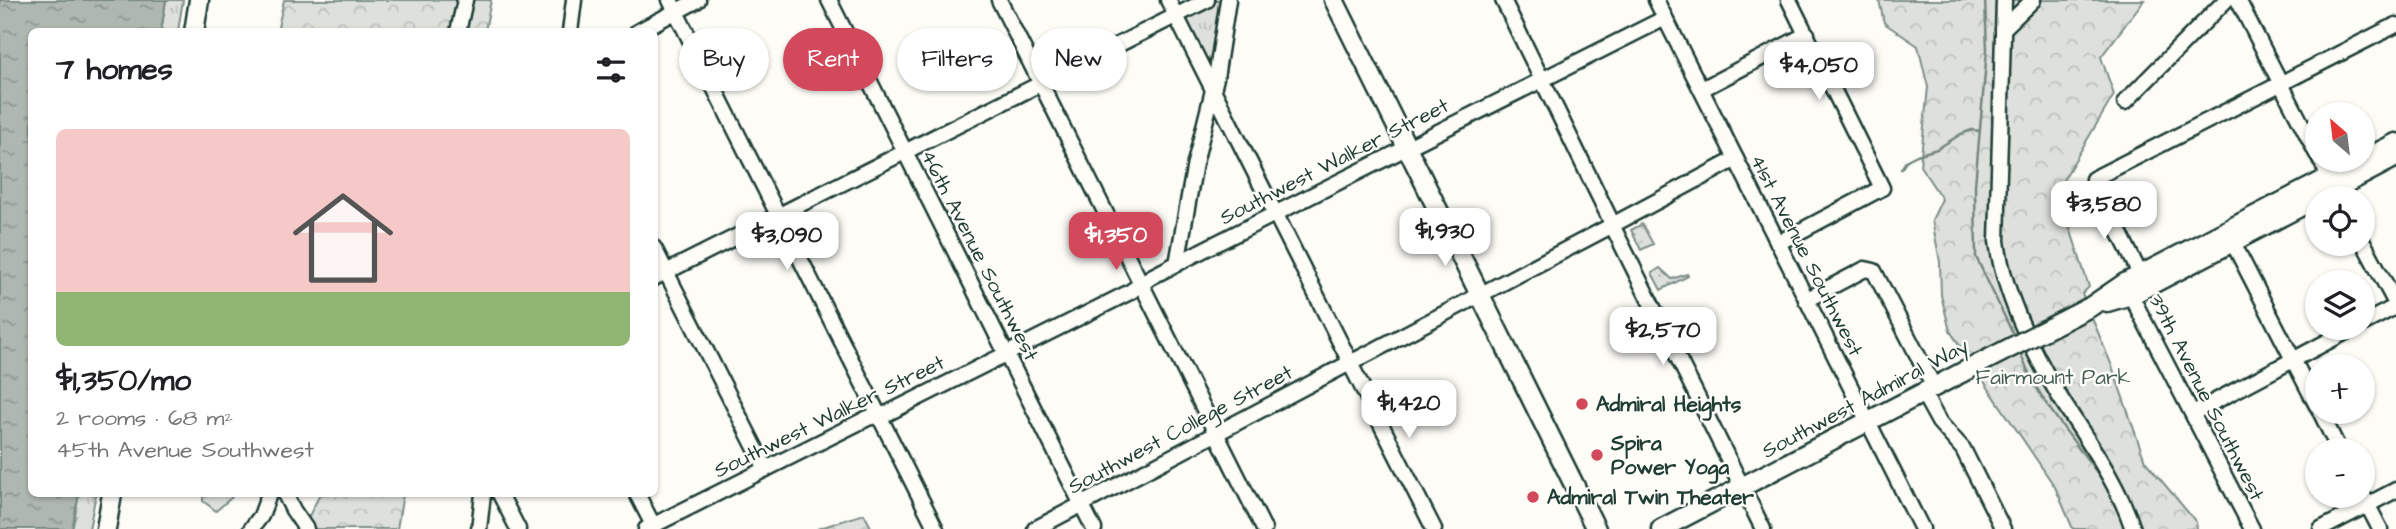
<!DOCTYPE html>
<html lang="en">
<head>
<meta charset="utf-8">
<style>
  :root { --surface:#fff; --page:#f2f2f2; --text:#202124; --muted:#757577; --line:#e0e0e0; --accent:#d1495b }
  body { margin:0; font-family:"Architects Daughter",sans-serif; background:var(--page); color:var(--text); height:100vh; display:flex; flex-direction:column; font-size:26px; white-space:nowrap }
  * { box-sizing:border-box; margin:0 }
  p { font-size:23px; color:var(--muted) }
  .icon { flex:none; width:38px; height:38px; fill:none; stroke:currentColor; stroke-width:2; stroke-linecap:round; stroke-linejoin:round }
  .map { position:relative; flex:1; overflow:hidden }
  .sheet { position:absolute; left:28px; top:28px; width:630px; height:469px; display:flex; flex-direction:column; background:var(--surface); border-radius:10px; box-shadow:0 2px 5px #0004 }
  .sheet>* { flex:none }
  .banner { position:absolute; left:679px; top:28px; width:665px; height:63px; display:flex; gap:14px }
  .needle { width:46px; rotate:332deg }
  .tools { position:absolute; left:2305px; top:102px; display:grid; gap:14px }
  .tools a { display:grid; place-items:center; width:70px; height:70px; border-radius:50%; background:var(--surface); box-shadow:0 2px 5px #0004; font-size:35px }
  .price { position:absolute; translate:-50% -60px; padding:0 16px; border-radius:14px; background:#fff; color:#222; font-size:23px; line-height:46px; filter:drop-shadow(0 2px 4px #0008) }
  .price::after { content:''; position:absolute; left:50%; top:42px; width:21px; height:16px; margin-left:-10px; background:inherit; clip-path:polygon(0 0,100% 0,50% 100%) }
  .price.active { background:var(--accent); color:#fff }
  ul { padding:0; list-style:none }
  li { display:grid; align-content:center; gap:14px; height:371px; padding:0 28px }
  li+li { border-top:2px solid var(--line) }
  li span { display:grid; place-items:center; height:217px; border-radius:10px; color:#555 }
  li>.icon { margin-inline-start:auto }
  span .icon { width:126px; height:126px; fill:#fffc; stroke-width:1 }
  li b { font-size:30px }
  h2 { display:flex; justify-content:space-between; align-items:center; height:84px; padding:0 28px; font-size:30px }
  .tag { padding:0 24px; border-radius:32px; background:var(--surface); box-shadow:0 2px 5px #0004; font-size:24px; line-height:63px }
  .tag.active { background:var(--accent); color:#fff }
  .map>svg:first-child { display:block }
  .grass { fill:url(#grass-dots); stroke:#7e8e88; stroke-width:2 }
  .forest { fill:url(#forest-crowns); stroke:#7e8e88; stroke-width:2 }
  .park { fill:url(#park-tufts); stroke:#7e8e88; stroke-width:2 }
  .water { fill:url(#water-ripples); stroke:#75877f; stroke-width:2 }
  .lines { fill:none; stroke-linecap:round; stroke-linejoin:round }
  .stream { stroke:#75877f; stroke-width:2.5 }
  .minor-casing { stroke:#1f3d34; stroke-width:19 }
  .major-casing { stroke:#1f3d34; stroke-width:23 }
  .minor { stroke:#fdfcf7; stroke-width:14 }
  .major { stroke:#fdfcf7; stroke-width:18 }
  .major-bridge-casing { stroke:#1f3d34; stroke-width:23; stroke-linecap:butt }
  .major-bridge { stroke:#fdfcf7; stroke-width:18 }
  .poi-dot { fill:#d1495b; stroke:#fdfcf7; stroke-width:2.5 }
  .labels { text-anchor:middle; stroke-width:5; stroke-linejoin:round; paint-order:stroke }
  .street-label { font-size:21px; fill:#1f3d34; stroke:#fdfcf7 }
  .park-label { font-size:21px; fill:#455e55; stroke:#fdfcf7 }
  .poi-label { font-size:21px; font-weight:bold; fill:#1f3d34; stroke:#fdfcf7; text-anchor:start }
</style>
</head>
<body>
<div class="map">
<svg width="2396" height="529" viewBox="0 0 2396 529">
  <defs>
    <pattern id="grass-dots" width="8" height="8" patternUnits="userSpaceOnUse" patternTransform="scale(1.75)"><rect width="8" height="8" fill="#dde0db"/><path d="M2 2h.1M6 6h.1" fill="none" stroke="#bdc1bd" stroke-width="1.8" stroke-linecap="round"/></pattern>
    <pattern id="forest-crowns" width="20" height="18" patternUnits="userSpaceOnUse" patternTransform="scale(1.75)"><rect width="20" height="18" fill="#dde0db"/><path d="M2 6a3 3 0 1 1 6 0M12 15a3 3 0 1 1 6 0" fill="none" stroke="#bdc1bd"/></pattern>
    <pattern id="park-tufts" width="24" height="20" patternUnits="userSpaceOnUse" patternTransform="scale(1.75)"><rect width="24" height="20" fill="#dde0db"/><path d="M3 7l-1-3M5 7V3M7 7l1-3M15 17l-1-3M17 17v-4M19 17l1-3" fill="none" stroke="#bdc1bd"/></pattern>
    <pattern id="water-ripples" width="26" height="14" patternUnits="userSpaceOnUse" patternTransform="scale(1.75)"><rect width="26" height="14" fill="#aeb8b1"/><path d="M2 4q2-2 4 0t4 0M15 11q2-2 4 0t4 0" fill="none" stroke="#8d9791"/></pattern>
  </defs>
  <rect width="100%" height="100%" fill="#fdfcf7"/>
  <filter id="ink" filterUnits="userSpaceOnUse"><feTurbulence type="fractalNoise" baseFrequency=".0143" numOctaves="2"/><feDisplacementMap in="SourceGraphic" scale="14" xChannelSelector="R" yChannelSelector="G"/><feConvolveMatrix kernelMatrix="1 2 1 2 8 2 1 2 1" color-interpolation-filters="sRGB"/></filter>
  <g filter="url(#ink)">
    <!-- grass -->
    <g class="grass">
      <path d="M1642,224L1653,244L1641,250L1631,230Z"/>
      <path d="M1660,268L1672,279L1687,274L1688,276L1661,290L1652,273Z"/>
    </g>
    <!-- forest -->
    <g class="forest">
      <path d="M284,0H491L485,31L277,32Z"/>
      <path d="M1879,0H2144L2101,57L2114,95L2059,187L2062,203L2089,287L2082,294L2112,366L2145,461L2196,522L2197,529H2073L2055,487L1950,331L1941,295L1940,262L1932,220L1942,199L1920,166L1928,87L1918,46L1884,23Z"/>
      <path d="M203,494H232V497L216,511L203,501Z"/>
      <path d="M320,494H403L397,529H310L307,520Z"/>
      <path d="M864,514L872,529H817Z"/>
    </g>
    <!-- park -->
    <g class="park">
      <path d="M166,0H183L178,31L161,32Z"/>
      <path d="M1217,0H1222L1211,71L1186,23L1188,14Z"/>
      <path d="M79,494H96L89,529H72Z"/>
    </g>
    <!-- water -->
    <path class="water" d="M0,0H166L161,31L32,32V494H79L72,529H0Z"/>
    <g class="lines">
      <!-- stream -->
      <g class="stream">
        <path d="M1985,0L1987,50L1975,185L1976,257L2014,336"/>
        <path d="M1901,169L1907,160L1917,155L1937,149L1961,134L1972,130L1979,131"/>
        <path d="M2020,352C2039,405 2079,444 2109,490"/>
        <path d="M2122,518L2124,529"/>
      </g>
      <defs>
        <g id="minor">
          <path d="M670,0L936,529"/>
          <path d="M829,0L1094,529"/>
          <path d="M999,0L1264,529"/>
          <path d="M1168,0L1348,358"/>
          <path d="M1503,0L1610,219"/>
          <path d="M1656,0L1922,529"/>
          <path d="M2004,0L1997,241C2003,291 2032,351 2058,394C2085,438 2117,480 2133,529"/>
          <path d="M2238,0L2317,154"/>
          <path d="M2003,29L2033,0"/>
          <path d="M458,32L465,0"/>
          <path d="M570,32L574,0"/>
          <path d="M637,32L698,0"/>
          <path d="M1702,89L1807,34"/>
          <path d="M2125,102L2226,0"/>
          <path d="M2320,159L2340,198"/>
          <path d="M1618,222L1736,159"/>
          <path d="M1615,231L1763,529"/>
          <path d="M2229,235L2317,406"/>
          <path d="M2362,240L2394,300"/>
          <path d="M1778,243L1882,188L1789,0"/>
          <path d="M654,248L766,469"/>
          <path d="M1177,264L1195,163L1216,78L1228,0"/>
          <path d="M654,278L1207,0"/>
          <path d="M2144,282L2093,179L2396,25"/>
          <path d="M2127,288L2252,529"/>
          <path d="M1806,300L1865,269L1874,271L1934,387"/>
          <path d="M2362,324L2391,309"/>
          <path d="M1356,360L1607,228"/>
          <path d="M1353,369L1434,529"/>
          <path d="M1923,393L1939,422L1963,449L2003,529"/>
          <path d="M2320,411L2339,450"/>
          <path d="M2193,413L2355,327"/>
          <path d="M285,494L293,510L306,529"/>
          <path d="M500,494L518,529"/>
          <path d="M637,494L653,525"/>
          <path d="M2362,494L2380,529"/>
          <path d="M251,529L261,516L269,494"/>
          <path d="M479,529L483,494"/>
          <path d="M646,529L868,418L888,413L1130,292L1151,277L1209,247L1665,18"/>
          <path d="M1035,529L1344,366"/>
          <path d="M2321,529L2396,490"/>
        </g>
        <g id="major">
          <path d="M1334,0L1596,529"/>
          <path d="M194,32L199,0"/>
          <path d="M2318,198L2396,157"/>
          <path d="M2107,302L2131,295L2317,198"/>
          <path d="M2090,307L2125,283L2396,143"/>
          <path d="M106,529L112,494"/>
          <path d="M1661,529L1963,372"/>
        </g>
      </defs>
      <!-- minor casing -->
      <use href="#minor" class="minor-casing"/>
      <!-- major casing -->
      <use href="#major" class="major-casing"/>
      <!-- minor -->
      <use href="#minor" class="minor"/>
      <!-- major -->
      <use href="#major" class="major"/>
      <defs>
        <path id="major-bridge" d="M1963,372L2090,307"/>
      </defs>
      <!-- major-bridge casing -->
      <use href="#major-bridge" class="major-bridge-casing"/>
      <!-- major-bridge -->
      <use href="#major-bridge" class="major-bridge"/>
    </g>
  </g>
  <!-- markers -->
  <g class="poi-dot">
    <circle cx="1582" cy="404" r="7"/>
    <circle cx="1597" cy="455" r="7"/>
    <circle cx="1533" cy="497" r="7"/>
  </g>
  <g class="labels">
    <!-- street labels -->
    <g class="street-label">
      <text transform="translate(1334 161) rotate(-27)" y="7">Southwest Walker Street</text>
      <text transform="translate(980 255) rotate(63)" y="7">46th Avenue Southwest</text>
      <text transform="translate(1807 255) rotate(63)" y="7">41st Avenue Southwest</text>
      <text transform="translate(2207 397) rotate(63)" y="7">39th Avenue Southwest</text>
      <text transform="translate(1865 398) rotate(-28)" y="7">Southwest Admiral Way</text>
      <text transform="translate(829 416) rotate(-26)" y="7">Southwest Walker Street</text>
      <text transform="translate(1180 429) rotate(-28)" y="7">Southwest College Street</text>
    </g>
    <!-- park labels -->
    <g class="park-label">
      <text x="2053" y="384">Fairmount Park</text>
    </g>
    <!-- poi labels -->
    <g class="poi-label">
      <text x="1596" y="411">Admiral Heights</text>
      <text x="1611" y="450">Spira<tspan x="1611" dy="24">Power Yoga</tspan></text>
      <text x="1547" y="504">Admiral Twin Theater</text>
    </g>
  </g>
</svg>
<div class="tools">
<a><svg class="needle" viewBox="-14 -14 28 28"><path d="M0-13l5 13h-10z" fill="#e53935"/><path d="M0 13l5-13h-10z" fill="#757577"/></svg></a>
<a><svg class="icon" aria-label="locate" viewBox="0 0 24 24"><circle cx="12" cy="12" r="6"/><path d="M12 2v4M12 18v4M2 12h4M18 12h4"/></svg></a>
<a><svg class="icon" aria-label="layers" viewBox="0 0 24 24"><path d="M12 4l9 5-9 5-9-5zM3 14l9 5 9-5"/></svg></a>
<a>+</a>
<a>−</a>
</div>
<b class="price" style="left:1819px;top:102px">$4,050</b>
<b class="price" style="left:2104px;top:241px">$3,580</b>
<b class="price" style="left:1445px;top:268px">$1,930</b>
<b class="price" style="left:787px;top:272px">$3,090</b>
<b class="price active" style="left:1116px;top:272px">$1,350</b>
<b class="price" style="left:1663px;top:367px">$2,570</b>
<b class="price" style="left:1409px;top:440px">$1,420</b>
<div class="banner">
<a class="tag">Buy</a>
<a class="tag active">Rent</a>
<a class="tag">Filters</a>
<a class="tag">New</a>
</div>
<section class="sheet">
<h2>7 homes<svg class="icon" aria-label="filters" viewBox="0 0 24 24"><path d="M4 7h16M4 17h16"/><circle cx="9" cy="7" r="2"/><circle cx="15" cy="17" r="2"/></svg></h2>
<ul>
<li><span style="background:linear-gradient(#f6c9c9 75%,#8fb573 0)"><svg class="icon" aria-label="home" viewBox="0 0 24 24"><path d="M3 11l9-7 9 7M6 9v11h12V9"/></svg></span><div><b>$1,350/mo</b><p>2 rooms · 68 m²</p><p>45th Avenue Southwest</p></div></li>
</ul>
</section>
</div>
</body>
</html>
